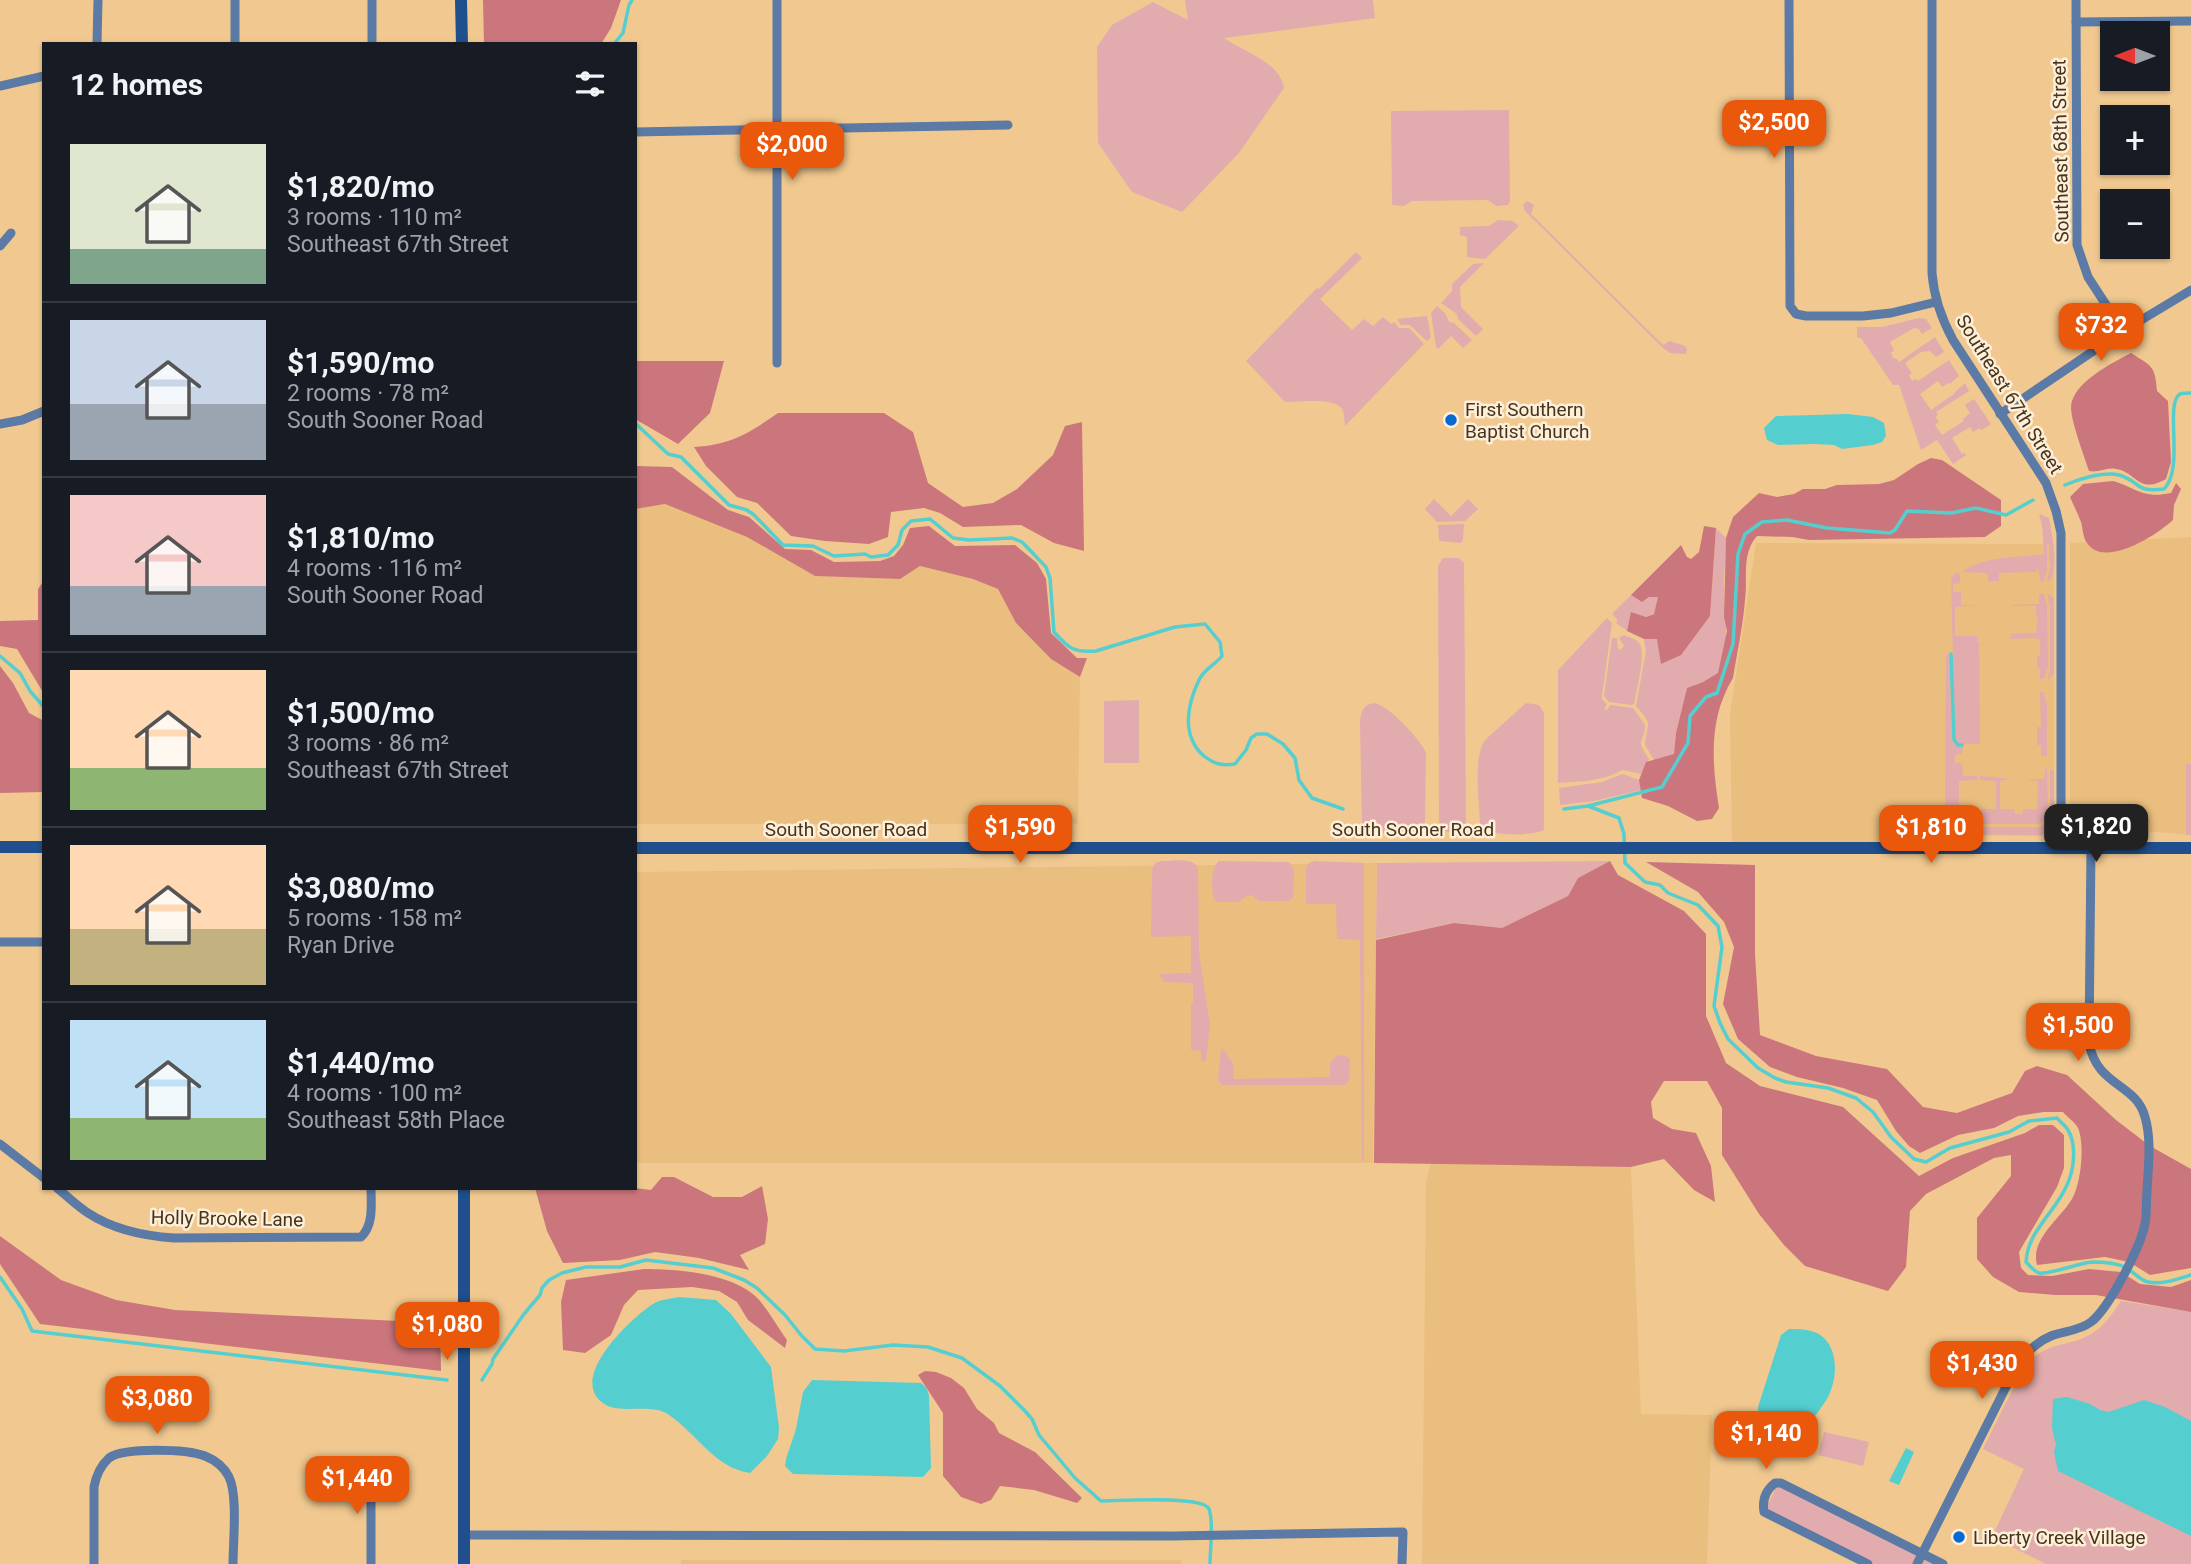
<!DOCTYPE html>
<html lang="en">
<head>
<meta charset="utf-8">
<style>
  :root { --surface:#171b24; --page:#242831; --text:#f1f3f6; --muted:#9ea1a6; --line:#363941; --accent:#ea580c }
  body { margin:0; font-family:Roboto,sans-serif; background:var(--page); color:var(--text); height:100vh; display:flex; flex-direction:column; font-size:26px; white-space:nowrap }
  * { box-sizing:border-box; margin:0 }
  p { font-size:23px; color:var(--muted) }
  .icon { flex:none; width:38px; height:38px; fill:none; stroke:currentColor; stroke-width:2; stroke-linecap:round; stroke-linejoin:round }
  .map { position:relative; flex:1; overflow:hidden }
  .panel { position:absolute; left:42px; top:42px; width:595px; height:1148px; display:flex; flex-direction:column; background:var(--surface); border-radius:0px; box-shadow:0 2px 5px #0004 }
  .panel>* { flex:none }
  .needle { width:46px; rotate:270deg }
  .buttons { position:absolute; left:2100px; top:21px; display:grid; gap:14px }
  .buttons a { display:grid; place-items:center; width:70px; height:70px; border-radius:0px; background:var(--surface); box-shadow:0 2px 5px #0004; font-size:35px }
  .price { position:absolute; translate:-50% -60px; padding:0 16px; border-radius:14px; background:var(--accent); color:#fff; font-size:23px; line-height:46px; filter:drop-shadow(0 2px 4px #0008) }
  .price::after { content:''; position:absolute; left:50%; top:42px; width:21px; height:16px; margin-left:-10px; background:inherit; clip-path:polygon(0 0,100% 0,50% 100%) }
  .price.current { background:#222; color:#fff }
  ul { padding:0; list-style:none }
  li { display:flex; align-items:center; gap:21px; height:175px; padding:0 28px }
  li+li { border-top:2px solid var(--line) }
  li span { display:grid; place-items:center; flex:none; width:196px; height:140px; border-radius:0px; color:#555 }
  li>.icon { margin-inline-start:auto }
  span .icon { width:84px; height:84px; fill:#fffc; stroke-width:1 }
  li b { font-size:30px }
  h2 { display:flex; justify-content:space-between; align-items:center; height:84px; padding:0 28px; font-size:30px }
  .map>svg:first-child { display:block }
  .built { fill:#eabe7e }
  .green { fill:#e2abad }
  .forest { fill:#cb767c }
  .water { fill:#55cecf }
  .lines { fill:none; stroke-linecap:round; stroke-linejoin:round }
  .stream { stroke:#55cecf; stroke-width:3.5 }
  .street { stroke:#5b7aa5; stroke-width:9 }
  .secondary { stroke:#1f4f8c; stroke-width:12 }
  .poi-dot { fill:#056ad3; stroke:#ffeed8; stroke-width:2.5 }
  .labels { text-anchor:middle; stroke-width:5; stroke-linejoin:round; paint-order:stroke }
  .street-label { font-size:19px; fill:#45351e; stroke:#ffeed8 }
  .poi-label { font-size:19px; fill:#45351e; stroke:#ffeed8; text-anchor:start }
</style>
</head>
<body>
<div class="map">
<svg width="2191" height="1564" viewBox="0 0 2191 1564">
  <rect width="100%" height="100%" fill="#f1c990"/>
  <!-- built -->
  <g class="built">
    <path d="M665,504L747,537L815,576L900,579L920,566L973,579L998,589L1016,623L1051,659L1080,677L1078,824H635V509Z"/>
    <path d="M2191,537V835L2135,830L2079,828L2073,824L2070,816V543Z"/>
    <path d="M1756,543L2054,544V824L2049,832L2042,836L1940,835L1939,848H1732L1730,714Z"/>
    <path d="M1377,863L1373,1163H635V872Z"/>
    <path d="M1431,1163L1631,1167L1641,1414L1712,1415L1707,1564H1422L1426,1182Z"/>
    <rect x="681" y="1560" width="500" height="4"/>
  </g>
  <!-- green -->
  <g class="green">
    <path d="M1185,0H1373L1375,18L1224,38C1244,52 1279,61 1284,88L1239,153L1182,212L1132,192L1098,143L1097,47L1112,25L1153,2L1188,20Z"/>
    <path d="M1509,110L1510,201L1508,205L1496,206L1488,200L1412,201L1404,206L1392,205L1391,111Z"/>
    <path d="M1527,201L1534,205L1531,214L1663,345L1670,341L1685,346L1687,349L1686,354L1670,353L1662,347L1525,211L1523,205Z"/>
    <path d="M1498,220L1513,221L1519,226L1485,259L1467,257V237L1460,235V227L1489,226Z"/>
    <path d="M1356,252L1362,258L1320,299L1352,330L1364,319L1373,326L1383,317L1391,324L1394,322L1399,328H1409L1424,344L1345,426C1344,421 1345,414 1342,409C1334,397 1299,402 1285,402L1246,361L1317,288L1319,289Z"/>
    <path d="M1484,263L1460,287L1461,307L1483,329L1476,336L1458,319L1457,314L1441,303L1452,291V284L1473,264Z"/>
    <path d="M1437,306L1445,313L1449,322L1454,323L1472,340L1463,348L1451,336L1438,349L1436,347L1431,313Z"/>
    <path d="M1427,316L1431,337L1427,341L1410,325H1401L1397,319Z"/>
    <path d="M1919,318L1926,319L1932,328L1922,334L1919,329L1914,328L1890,342L1894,350L1891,353L1894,359L1896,358L1899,362L1935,337L1944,352L1936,357L1930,351L1921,352L1905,363L1912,373L1909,375L1912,381L1916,379L1918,381L1949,360L1959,376L1950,384L1948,383L1942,387L1938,381L1920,394L1931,410L1954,394V393L1965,383L1969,391L1936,412L1938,415L1935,417L1939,422L1935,425L1942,435L1964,421L1963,419L1970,413L1965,405L1974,399L1991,424L1982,430L1979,428L1973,432L1970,427L1952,438L1962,454L1965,453L1966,455L1953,464L1937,440L1921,450L1899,385H1893L1861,338H1857V327H1882Z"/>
    <path d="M1434,499L1451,516L1468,499L1478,509L1465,521L1437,522L1425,509Z"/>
    <path d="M2039,514L2049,518C2052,533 2059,567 2050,580L2047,581L2050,568L2049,544H2047V569L2044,581H2040L2039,570H2037V572L1999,573V581H1988L1987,573L1963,572V571C1988,555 2016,558 2044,554L2042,525Z"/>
    <path d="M1464,524L1463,540L1461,543L1439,541L1438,525Z"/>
    <path d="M1716,528L1726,538C1726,551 1725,563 1724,576C1723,594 1726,613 1726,631C1727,644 1722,661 1718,674L1703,682L1687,688L1676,733L1674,755L1654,760L1645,745C1647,722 1654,726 1636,706L1646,651L1644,639L1658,638L1661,664L1710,616Z"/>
    <path d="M1443,558H1459L1464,563L1466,822C1462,833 1453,835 1443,830L1439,822L1438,566Z"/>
    <path d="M1955,573H1960V583L1953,584V592H1961V605H1977L1955,607V636H1977V642H1979L1980,744H1958L1955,740L1951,579Z"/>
    <path d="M2039,594H2044L2047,607L2048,666L2044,679H2040V669L2037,668V656H2040V640L2036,638L2011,639V634L2036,633L2038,616L2036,615V606H2011V605L2039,604Z"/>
    <path d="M2047,594L2054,598V674L2048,679L2050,666V606Z"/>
    <path d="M1631,595L1642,602L1649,597H1659L1654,613L1646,617L1631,613L1627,631L1616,623L1618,620L1612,614Z"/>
    <path d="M1607,618L1612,623L1602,696V699L1607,704L1604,709L1607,710L1610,705L1633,708L1645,725C1644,748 1634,735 1649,759L1641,774L1623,770L1607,777L1587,781L1558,783V670Z"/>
    <path d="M1624,635C1629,637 1636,639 1639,643C1647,652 1636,692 1634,704L1631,705L1609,702L1604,696L1612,638H1617L1618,648L1620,650L1624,646L1619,638Z"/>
    <path d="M1946,654H1949L1952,741L1957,746H1963L1962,754L1955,755V763H1962L1963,776H1977V780L1959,781V809H1973V814H1981L1982,809H1996V781L1980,780V776L2011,779L2000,781V809H2014L2015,814H2023V809H2037L2038,781L2025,779H2044L2045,769L2047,768L2048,816L2040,824H1940L1945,814Z"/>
    <path d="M2040,692H2044L2047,705V756L2041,755V745H2037V727H2041Z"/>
    <path d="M1139,700V763H1104V701Z"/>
    <path d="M1373,703C1388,704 1420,739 1426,753L1425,821L1424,828L1418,833H1369L1362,827L1360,720C1362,710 1363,706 1373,703Z"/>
    <path d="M1526,703L1539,705L1544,713V830C1531,836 1490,837 1480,826C1480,802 1472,760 1485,740Z"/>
    <rect x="2186" y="764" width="5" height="71"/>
    <path d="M2050,769L2054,772V818C2054,827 2050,833 2041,835L1944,834L1940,832V827H2041L2050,818Z"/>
    <path d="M1623,774L1639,780L1641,790L1594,801L1560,805L1559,788L1602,782Z"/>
    <path d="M1162,861C1173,861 1191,857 1198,867L1199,952L1210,1025L1206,1061H1201V1051L1191,1050V1003H1193V983L1164,982L1159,974L1191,973V936L1151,937L1152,870L1155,863Z"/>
    <path d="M1219,861L1289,862L1294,869L1293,898L1289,901H1259L1252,895L1247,896L1238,902H1216C1210,892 1210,869 1219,861Z"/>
    <path d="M1315,861L1364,863V1161H1362L1360,940L1337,939L1336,904H1306V868L1309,863Z"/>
    <path d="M1610,861L1578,878L1568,896L1502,928L1454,923L1376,939L1377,863Z"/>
    <path d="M1222,1048L1233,1063L1234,1079L1330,1077V1062L1338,1055L1346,1056L1350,1059L1349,1082L1344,1085H1222L1218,1080L1221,1049Z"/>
    <path d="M2121,1301L2191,1312V1564H2046L1992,1537L2024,1469L1983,1449C1994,1428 2021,1367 2037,1355C2051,1344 2068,1345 2083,1338C2101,1331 2111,1316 2121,1301Z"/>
    <path d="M1824,1432L1869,1442L1863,1466L1818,1455Z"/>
    <path d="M1777,1485L1948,1564H1875L1766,1510Z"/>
  </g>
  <!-- forest -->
  <g class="forest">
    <path d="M483,0H621L611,28L601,44H484Z"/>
    <path d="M2131,353C2153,367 2155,366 2157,391L2168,401L2171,462L2166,479C2138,495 2137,472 2116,469C2106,467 2099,473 2089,471C2084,455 2071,422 2071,407C2072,383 2112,363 2131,353Z"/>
    <path d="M635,361H724L710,413L678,444L635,419Z"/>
    <path d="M778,413H884L913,432L928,483L963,507L993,503L1017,489L1053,455L1065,426L1082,422L1084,551L1054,543L1021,525L963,527L940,513L924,508L891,512L888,537L869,544L825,541L791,536L757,503L737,497L706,466L694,447C733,444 747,434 778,413Z"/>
    <path d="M1931,458L1942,460L2001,500V526L1985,537L1809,540L1792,537L1757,536C1741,554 1748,578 1745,600C1743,626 1737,653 1733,678C1708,719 1712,763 1719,808L1712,819L1697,821L1668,806L1642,798L1639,780L1646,762L1674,754L1676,733L1687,688L1703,682L1718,673L1727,631L1724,617L1726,538L1733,517L1759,493L1777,497L1794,494L1803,489H1825L1837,485L1879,484L1894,480L1918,464Z"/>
    <path d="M636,466L672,467L728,510L749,517L785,549L811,550L834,562L880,561L894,556L903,545L910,528L929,526L955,546L1015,545L1037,563L1046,579L1051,633L1077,658H1087L1080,677L1051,659L1016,623L998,589L973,579L920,566L900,579L815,576L747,537L665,504L635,509Z"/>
    <path d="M2113,481C2137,488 2142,499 2171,493L2176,483L2181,489L2174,505L2173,520C2157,535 2104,569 2087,543C2083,538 2083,529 2081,522C2078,514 2074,506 2070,497L2083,484Z"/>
    <path d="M1704,526L1716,528L1710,616L1681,655L1661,664L1657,639H1644L1627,631L1631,612L1646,617L1654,614L1658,597H1649L1642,602L1631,595L1681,545L1687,557L1691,559L1699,552Z"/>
    <path d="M44,580V694L17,649L0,646V621L38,620V589Z"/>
    <path d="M0,666L13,683L29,713L44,721V792L0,793Z"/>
    <path d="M1610,861L1618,875L1684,911L1706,934V1016L1726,1063L1760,1086L1843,1107L1919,1176L1953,1158L2025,1133L2039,1125H2053L2064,1135V1168L2057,1187L2019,1252L2021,1268L2028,1275L2052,1276L2089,1269L2121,1272L2140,1284L2171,1287L2191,1280V1312L2096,1295H2055L2019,1292L1993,1277L1977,1259V1218L2011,1176V1155L1994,1158L1926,1194L1910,1211L1906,1267L1888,1291L1805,1266L1784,1245L1759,1214L1722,1155V1108L1707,1081H1664L1651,1102L1653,1118L1672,1129L1696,1133L1711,1166L1715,1202L1694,1190L1664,1159L1631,1167L1374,1163L1376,940L1454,923L1502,928L1568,896L1578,878Z"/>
    <path d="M1646,862L1755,865V954L1760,1035L1816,1056L1887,1069L1923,1107L1957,1113L2012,1093L2025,1071L2037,1066L2067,1075L2116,1120L2150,1146L2191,1169V1268L2150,1275L2129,1262L2105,1257L2037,1265C2030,1239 2060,1219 2072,1199C2081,1184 2085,1145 2078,1128C2075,1122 2067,1117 2063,1112H2044L2018,1116L1994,1128L1958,1135L1920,1153L1909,1146L1896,1131L1877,1100L1843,1088L1797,1077L1770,1067L1738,1039L1723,1004L1734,947L1724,922L1698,892Z"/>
    <path d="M662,1177H674L713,1197H742L762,1186L768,1219L765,1244L740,1255L749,1270L699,1258L655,1252L620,1260L563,1263L547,1231L535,1188H635L651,1190Z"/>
    <path d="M0,1236L61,1280L116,1300L175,1310L440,1323L441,1371L40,1324L0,1264Z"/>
    <path d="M644,1269C677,1269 728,1273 754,1295C765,1304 778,1328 787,1340L785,1348L748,1320L737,1302L719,1291L692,1287L638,1290L624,1305L611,1335L585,1353L563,1350L561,1302L566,1280Z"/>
    <path d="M925,1371L936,1372L951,1378L964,1388L977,1409L994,1423L999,1433L1035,1452L1082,1498L1077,1503L1034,1490L1000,1486L991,1500L981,1504L961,1497L943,1476V1413L918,1375Z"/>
  </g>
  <!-- water -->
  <g class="water">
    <path d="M1848,414L1873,417L1884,423L1886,436L1882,442L1873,445L1842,449L1834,445L1815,444L1778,445L1767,440L1764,428L1776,416Z"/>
    <path d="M679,1297L716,1300L731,1314L771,1367L779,1428L778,1439L767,1456L750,1473C715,1468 697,1434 669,1415C653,1403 622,1414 606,1405C564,1381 631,1318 653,1304C661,1299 670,1299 679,1297Z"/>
    <path d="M1789,1329C1796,1329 1804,1329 1811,1331C1836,1337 1839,1369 1831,1390C1826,1406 1800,1433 1789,1448L1785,1449L1761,1441L1758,1407L1781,1335Z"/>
    <path d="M812,1380L921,1383C926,1387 928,1390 929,1396L931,1468L923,1477L793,1474L785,1466L786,1459L796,1429L803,1392Z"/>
    <path d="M2067,1397L2090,1404L2100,1410L2109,1412L2144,1400L2165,1407L2191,1421V1536L2058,1471L2054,1452L2056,1445L2052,1428L2053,1399Z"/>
    <path d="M1906,1448L1914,1452L1899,1485L1889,1481Z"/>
  </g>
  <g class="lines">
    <!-- stream -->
    <g class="stream">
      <path d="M614,44L623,33L629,5L632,0"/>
      <path d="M635,423L668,454L681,457L729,505L747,510L754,515L783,545L813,546L834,556L865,554L871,557L888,555L898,545L902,530L911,521L930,519L953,538L969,540L1012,538L1022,542L1046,567L1050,578L1054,632C1068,648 1074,653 1096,651L1175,627L1205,624L1220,642L1222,656C1215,665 1204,669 1199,680C1187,705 1181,736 1204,756C1214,764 1222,766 1235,764L1246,750L1251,738L1257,734H1267L1283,744L1295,758L1299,780L1312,798L1343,809"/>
      <path d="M2065,485C2079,479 2104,471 2119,475C2141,481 2133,493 2164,489C2185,468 2164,404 2180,394C2183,393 2188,393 2191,393"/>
      <path d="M1951,654L1954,740L1958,745H1962"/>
      <path d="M0,656L20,673L30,691L44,707"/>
      <path d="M1588,806L1619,818L1624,834L1625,863L1645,882L1660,885L1668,893L1698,905L1718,926L1722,947L1714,1006L1720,1023L1728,1039L1758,1068L1775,1078L1786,1082L1828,1088L1856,1098L1873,1112L1891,1137L1914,1159L1926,1162L1950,1148L2009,1132L2029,1121L2057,1118C2060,1122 2066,1126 2068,1130C2077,1145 2074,1170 2067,1185C2055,1213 2028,1230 2026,1262C2030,1266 2034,1271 2039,1273C2048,1275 2079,1263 2092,1262C2102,1262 2116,1263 2125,1267C2133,1271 2139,1280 2148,1282C2162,1285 2178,1279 2191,1275"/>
      <path d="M1564,809L1588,806L1662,787L1688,743L1690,716L1706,697L1717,693L1733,644L1738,554L1745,534L1762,522L1787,520L1827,528L1890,533L1895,530L1907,511L1951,513L1976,508L2006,515L2033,500"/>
      <path d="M0,1277L22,1309L32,1331L447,1380"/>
      <path d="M482,1380L492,1364L493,1359L524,1314L540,1295L542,1288L549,1280L562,1273L586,1267H620L646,1260L713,1268L744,1280L757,1288L785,1315L801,1335L815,1349L844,1351L893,1345L928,1347L962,1358L1000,1386L1025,1411L1032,1419L1039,1435L1075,1478L1101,1501C1117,1501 1203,1495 1209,1509C1214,1521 1210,1550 1210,1564"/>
    </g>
    <!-- street -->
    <g class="street">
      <path d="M235,0V44"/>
      <path d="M372,0V44"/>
      <path d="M1789,0L1790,306L1796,314L1806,316H1863L1891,313L1936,302"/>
      <path d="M1932,0V273C1934,298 1941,318 1953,340L2046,483L2056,511L2061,533V848"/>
      <path d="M2076,0L2077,245L2088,277L2123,331"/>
      <path d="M2076,22L2191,21"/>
      <path d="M97,44L98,0"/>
      <path d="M0,86L44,76"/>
      <path d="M635,132L1008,125"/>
      <path d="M0,246L11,233"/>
      <path d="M777,363V0"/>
      <path d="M2000,414L2123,331L2191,290"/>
      <path d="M0,424L22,420L44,411"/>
      <path d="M0,942H44"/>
      <path d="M0,1144L44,1178"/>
      <path d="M57,1188C67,1196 77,1206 88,1213C114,1230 144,1236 174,1238L361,1237C374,1225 371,1204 371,1188"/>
      <path d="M464,1535L1173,1536L1403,1532L1402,1564"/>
      <path d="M94,1564V1487C96,1476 100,1466 109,1458C124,1447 187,1449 205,1456C215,1460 224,1467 229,1477C238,1495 233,1543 233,1564"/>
      <path d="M371,1564V1469"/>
      <path d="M1868,1564L1764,1512C1762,1500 1766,1490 1775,1483H1781L1943,1564"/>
      <path d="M1917,1564L2018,1363C2028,1352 2036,1342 2051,1336C2064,1331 2079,1331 2091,1322C2109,1308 2140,1248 2145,1224C2147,1214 2146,1202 2147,1192C2148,1167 2152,1141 2145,1117C2136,1083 2097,1087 2089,1043L2091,848"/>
    </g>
    <!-- secondary -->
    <g class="secondary">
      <path d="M461,0L462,44"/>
      <path d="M0,847H44"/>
      <path d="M635,848H2191"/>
      <path d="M464,1188V1564"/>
    </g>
  </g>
  <!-- markers -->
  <g class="poi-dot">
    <circle cx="1451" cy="420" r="7"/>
    <circle cx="1959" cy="1537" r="7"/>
  </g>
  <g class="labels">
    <!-- street labels -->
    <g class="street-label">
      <text transform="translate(2060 151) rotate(-91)" y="7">Southeast 68th Street</text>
      <text transform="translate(2010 394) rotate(58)" y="7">Southeast 67th Street</text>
      <text x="846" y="836">South Sooner Road</text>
      <text x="1413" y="836">South Sooner Road</text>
      <text transform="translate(227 1218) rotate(1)" y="7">Holly Brooke Lane</text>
    </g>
    <!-- poi labels -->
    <g class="poi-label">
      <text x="1465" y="416">First Southern<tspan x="1465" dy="22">Baptist Church</tspan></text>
      <text x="1973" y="1544">Liberty Creek Village</text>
    </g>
  </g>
</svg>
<div class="buttons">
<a><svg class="needle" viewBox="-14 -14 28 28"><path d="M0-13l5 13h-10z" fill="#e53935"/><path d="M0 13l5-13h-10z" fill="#9ea1a6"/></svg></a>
<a>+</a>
<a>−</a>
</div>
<b class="price" style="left:1774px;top:160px">$2,500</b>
<b class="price" style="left:792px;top:182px">$2,000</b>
<b class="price" style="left:2101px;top:363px">$732</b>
<b class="price current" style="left:2096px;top:864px">$1,820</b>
<b class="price" style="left:1020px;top:865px">$1,590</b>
<b class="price" style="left:1931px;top:865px">$1,810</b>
<b class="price" style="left:2078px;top:1063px">$1,500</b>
<b class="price" style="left:447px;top:1362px">$1,080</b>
<b class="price" style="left:1982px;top:1401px">$1,430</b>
<b class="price" style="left:157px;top:1436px">$3,080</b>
<b class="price" style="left:1766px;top:1471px">$1,140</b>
<b class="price" style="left:357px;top:1516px">$1,440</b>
<section class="panel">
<h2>12 homes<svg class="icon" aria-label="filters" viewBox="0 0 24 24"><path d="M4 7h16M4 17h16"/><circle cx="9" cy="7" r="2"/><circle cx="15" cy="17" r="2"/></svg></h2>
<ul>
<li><span style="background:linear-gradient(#dfe7d0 75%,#7fa58c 0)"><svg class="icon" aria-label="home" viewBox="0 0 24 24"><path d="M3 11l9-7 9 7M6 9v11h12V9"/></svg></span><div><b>$1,820/mo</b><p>3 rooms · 110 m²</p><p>Southeast 67th Street</p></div></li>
<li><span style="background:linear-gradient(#c9d6e8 60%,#9aa5b1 0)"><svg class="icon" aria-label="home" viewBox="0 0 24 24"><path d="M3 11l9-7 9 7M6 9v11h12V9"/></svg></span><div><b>$1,590/mo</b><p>2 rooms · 78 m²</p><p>South Sooner Road</p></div></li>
<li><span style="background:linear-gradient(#f6c9c9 65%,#9aa5b1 0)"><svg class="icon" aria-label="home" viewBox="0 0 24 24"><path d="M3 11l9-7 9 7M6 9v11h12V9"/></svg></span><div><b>$1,810/mo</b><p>4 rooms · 116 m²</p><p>South Sooner Road</p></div></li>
<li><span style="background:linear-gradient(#ffd9b3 70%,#8fb573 0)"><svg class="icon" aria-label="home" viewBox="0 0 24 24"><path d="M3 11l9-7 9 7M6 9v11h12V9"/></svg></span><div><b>$1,500/mo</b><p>3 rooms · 86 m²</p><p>Southeast 67th Street</p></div></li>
<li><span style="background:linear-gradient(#ffd9b3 60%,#c2b280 0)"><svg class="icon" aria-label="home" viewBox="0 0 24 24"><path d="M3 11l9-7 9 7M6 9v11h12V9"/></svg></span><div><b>$3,080/mo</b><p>5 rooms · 158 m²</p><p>Ryan Drive</p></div></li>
<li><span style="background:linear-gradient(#bfe0f5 70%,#8fb573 0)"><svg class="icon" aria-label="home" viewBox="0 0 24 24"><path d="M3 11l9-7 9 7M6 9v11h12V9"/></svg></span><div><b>$1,440/mo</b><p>4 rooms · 100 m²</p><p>Southeast 58th Place</p></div></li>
</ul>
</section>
</div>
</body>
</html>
